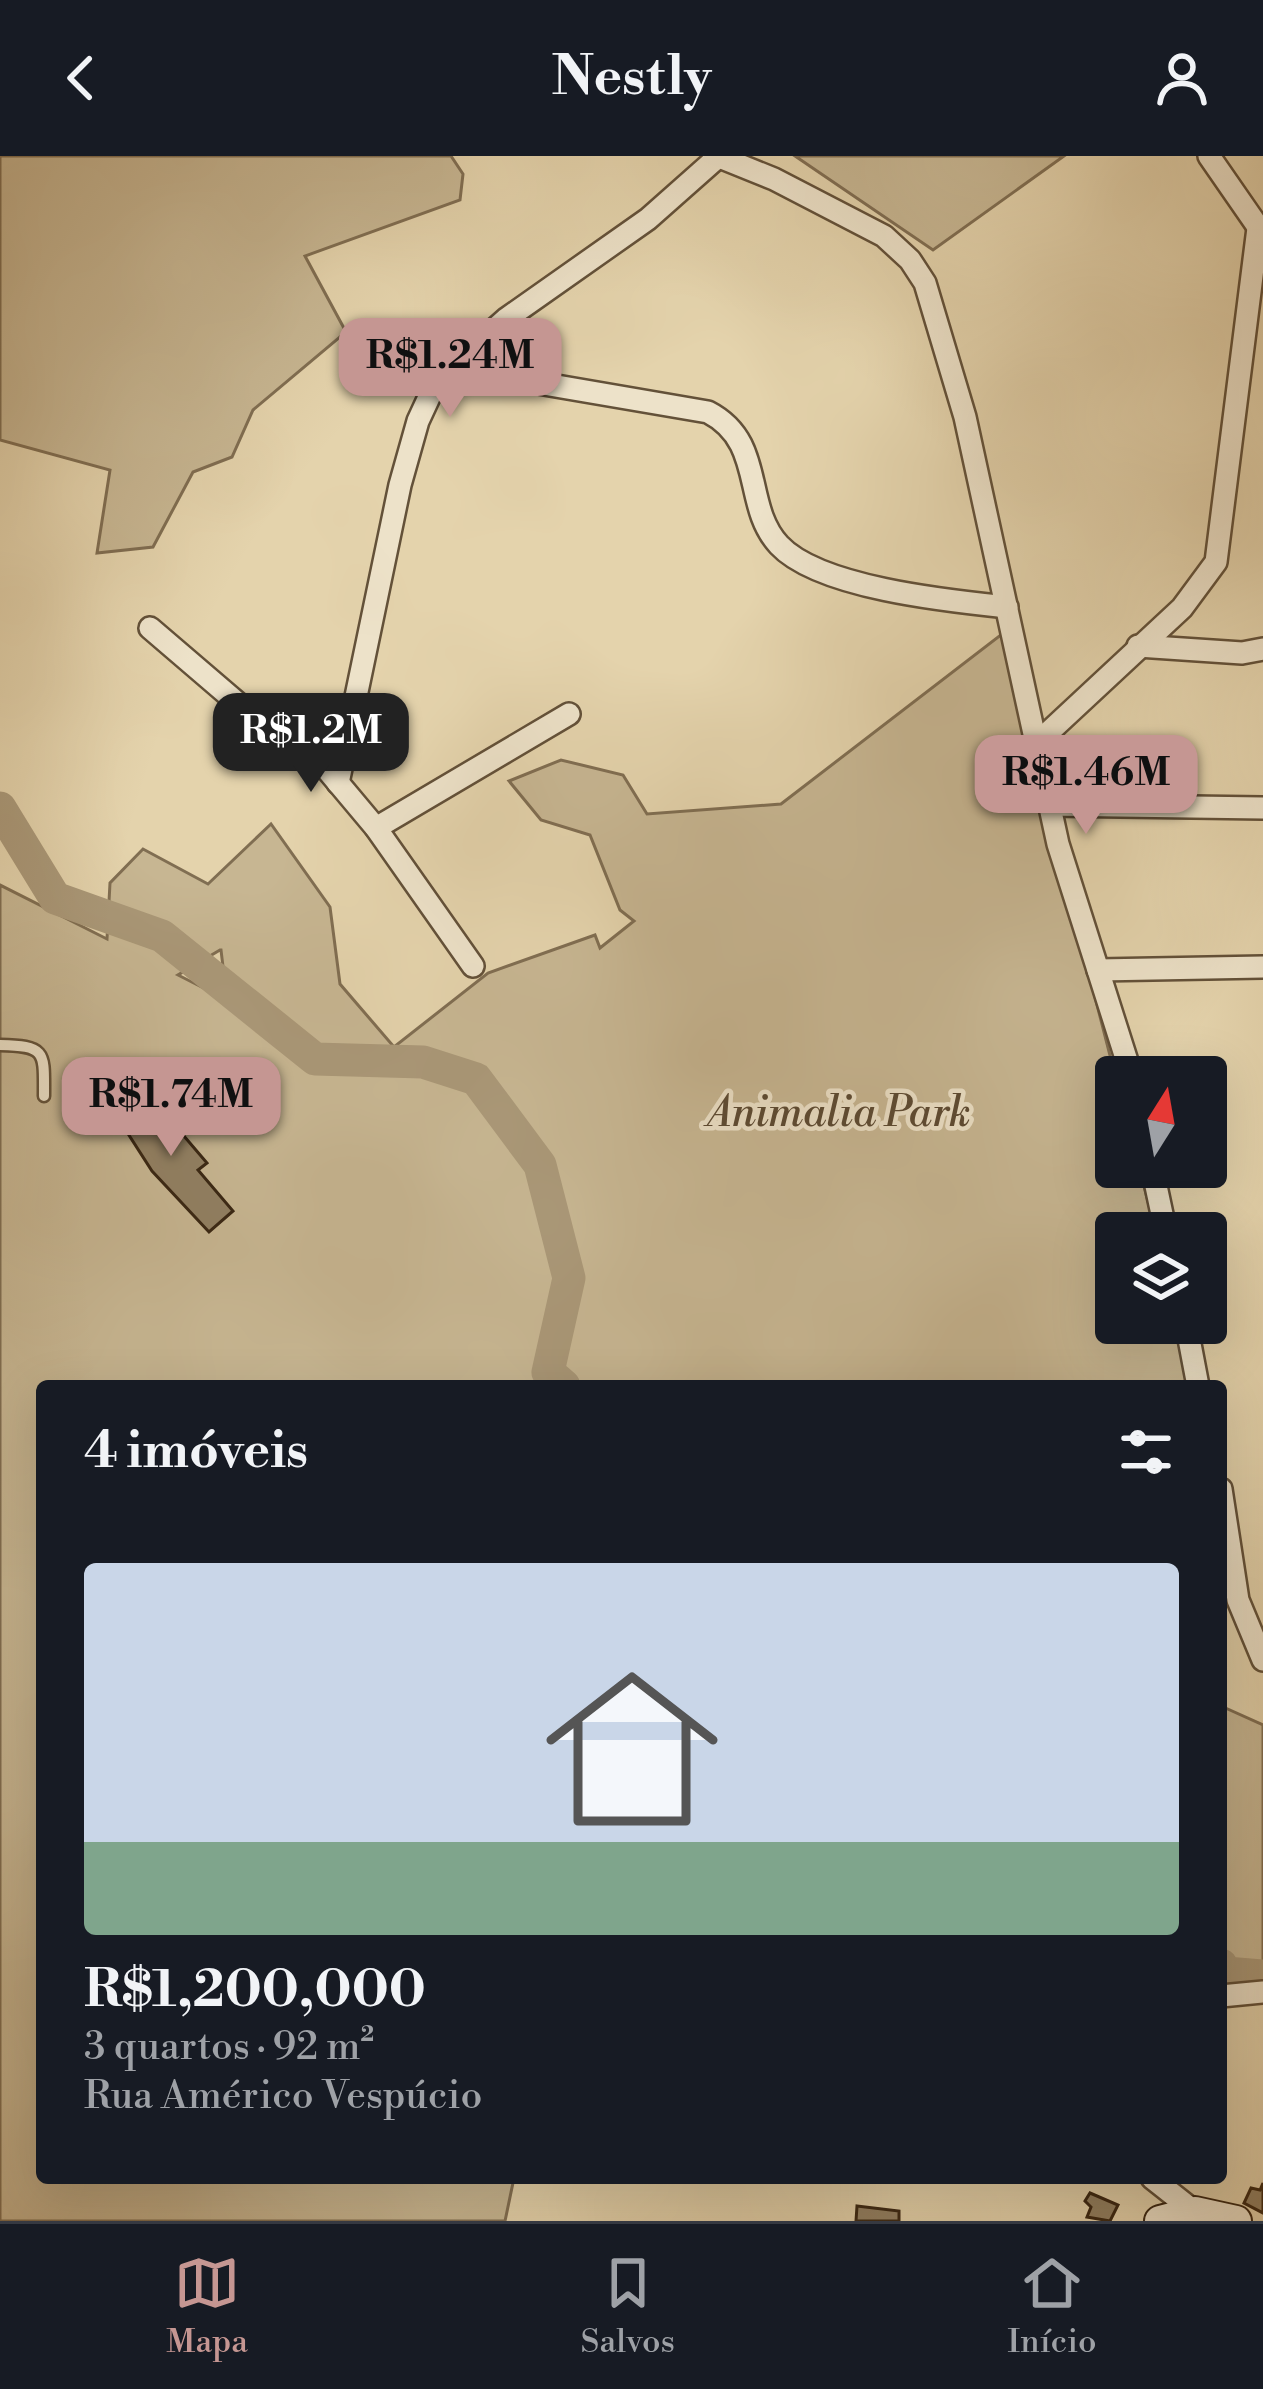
<!DOCTYPE html>
<html lang="pt">
<head>
<meta charset="utf-8">
<style>
  :root { --surface:#171b24; --page:#242831; --text:#f1f3f6; --muted:#9ea1a6; --line:#363941; --accent:#c59692 }
  body { margin:0; font-family:"Libre Bodoni",serif; background:var(--page); color:var(--text); height:100vh; display:flex; flex-direction:column; font-size:45px; white-space:nowrap }
  * { box-sizing:border-box; margin:0 }
  p { font-size:39px; color:var(--muted) }
  .icon { flex:none; width:66px; height:66px; fill:none; stroke:currentColor; stroke-width:2; stroke-linecap:round; stroke-linejoin:round }
  .map { position:relative; flex:1; overflow:hidden }
  .side { position:absolute; left:36px; top:1224px; width:1191px; height:804px; display:flex; flex-direction:column; background:var(--surface); border-radius:12px; box-shadow:0 12px 48px #0002 }
  .side>* { flex:none }
  .needle { width:78px; rotate:11deg }
  .tools { position:absolute; left:1095px; top:900px; display:grid; gap:24px }
  .tools a { display:grid; place-items:center; width:132px; height:132px; border-radius:12px; background:var(--surface); box-shadow:0 12px 48px #0002; font-size:60px }
  .price { position:absolute; translate:-50% -102px; padding:0 27px; border-radius:24px; background:var(--accent); color:#111; font-size:39px; line-height:78px; filter:drop-shadow(0 3px 6px #0008) }
  .price::after { content:''; position:absolute; left:50%; top:72px; width:36px; height:27px; margin-left:-18px; background:inherit; clip-path:polygon(0 0,100% 0,50% 100%) }
  .price.on { background:#222; color:#fff }
  ul { padding:0; list-style:none }
  li { display:grid; align-content:center; gap:24px; height:636px; padding:0 48px }
  li span { display:grid; place-items:center; height:372px; border-radius:12px; color:#555 }
  li>.icon { margin-inline-start:auto }
  span .icon { width:216px; height:216px; fill:#fffc; stroke-width:1 }
  li b { font-size:51px }
  h2 { display:flex; justify-content:space-between; align-items:center; height:144px; padding:0 48px; font-size:51px }
  header { display:flex; justify-content:space-between; align-items:center; height:156px; padding:0 48px; background:var(--surface); font-size:54px; font-weight:700 }
  .tab-bar { display:flex; justify-content:space-around; align-items:center; height:168px; border-top:3px solid var(--line); background:var(--surface); font-size:33px; color:var(--muted) }
  .tab-bar a { display:grid; justify-items:center; gap:6px }
  .tab-bar .on { color:var(--accent) }
  .map>svg:first-child { display:block }
  .green { fill:#c7b692; stroke:#806e52; stroke-width:3; fill-rule:evenodd }
  .lines { fill:none; stroke-linecap:round; stroke-linejoin:round }
  .river { stroke:#aa9878; stroke-width:33 }
  .building { fill:#918063; stroke:#382613; stroke-width:3 }
  .lane-casing { stroke:#635139; stroke-width:15 }
  .street-casing { stroke:#635139; stroke-width:26 }
  .secondary-casing { stroke:#382613; stroke-width:34 }
  .lane { stroke:#ede2c9; stroke-width:10 }
  .street { stroke:#ede2c9; stroke-width:21 }
  .secondary { stroke:#ede2c9; stroke-width:30 }
  .labels { text-anchor:middle; stroke-width:9; stroke-linejoin:round; paint-order:stroke }
  .park-label { font-size:42px; font-style:italic; fill:#5c4a33; stroke:#ede2c9 }
</style>
</head>
<body>
<header><svg class="icon" aria-label="back" viewBox="0 0 24 24"><path d="M15 5l-7 7 7 7"/></svg>Nestly<svg class="icon" aria-label="person" viewBox="0 0 24 24"><circle cx="12" cy="8" r="4"/><path d="M4 21q1-7 8-7t8 7"/></svg></header>
<div class="map">
<svg width="1263" height="2065" viewBox="0 0 1263 2065">
  <rect width="100%" height="100%" fill="#e4d3ac"/>
  <filter id="stains"><feTurbulence type="fractalNoise" baseFrequency=".00167" numOctaves="4"/><feColorMatrix values="0 0 0 0 .2 0 0 0 0 .09 0 0 0 0 .02 0 0 0 .5 -.17"/></filter>
  <radialGradient id="worn" r=".72"><stop offset=".6" stop-color="#630" stop-opacity="0"/><stop offset="1" stop-color="#630" stop-opacity=".3"/></radialGradient>
  <!-- green -->
  <g class="green">
    <path d="M0,0H451L463,18L460,44L305,100L346,176L253,254L232,301L193,316L153,391L97,397L110,314L0,284Z"/>
    <path d="M795,0H1064L933,94Z"/>
    <path d="M1002,478L1116,923V1011H1139L1156,1077H1116V1167H1179L1195,1230H42V2022H514L505,2065H0V729L107,783L110,727L143,693L208,728L271,668L330,751L340,828L394,891L488,817L595,779L600,792L634,765L620,754L590,679L541,664L509,625L561,604L623,619L647,658L781,648ZM220,794H221L227,844L178,819Z"/>
    <path d="M1221,1550L1263,1569V1820L1221,1817Z"/>
  </g>
  <g class="lines">
    <!-- river -->
    <g class="river">
      <path d="M0,652L55,742L162,780L315,903L423,906L476,923L540,1009L569,1122L548,1216L564,1230"/>
      <path d="M1221,1809L1226,1817L1263,1820"/>
    </g>
  </g>
  <!-- building -->
  <g class="building">
    <path d="M131,931L166,970L172,966L207,1007L198,1014L233,1055L209,1076L152,1015L109,948Z"/>
    <path d="M1263,2027V2057L1244,2047L1251,2032L1260,2034Z"/>
    <path d="M1090,2037L1118,2049L1110,2065L1087,2061L1091,2051L1085,2045Z"/>
    <path d="M857,2050L899,2055V2065H856Z"/>
  </g>
  <g class="lines">
    <defs>
      <path id="lane" d="M0,889C47,890 44,896 44,940"/>
      <g id="street">
        <path d="M717,0L774,23L884,80L910,104L925,127L965,261L1058,688L1132,921"/>
        <path d="M1209,0L1263,78"/>
        <path d="M451,212L708,256C766,286 742,349 779,389C819,432 949,445 1007,451"/>
        <path d="M150,472L262,568L324,610L376,672L473,810"/>
        <path d="M1138,490L1242,497L1263,493"/>
        <path d="M1037,587L1182,452L1216,406L1258,72"/>
        <path d="M338,627L400,329L418,265L431,237L451,212L506,163L648,63L718,1"/>
        <path d="M1049,649L1263,652"/>
        <path d="M376,672L569,558"/>
        <path d="M1098,814L1263,811"/>
        <path d="M1152,1011L1166,1077"/>
        <path d="M1186,1167L1198,1230"/>
        <path d="M1221,1333L1238,1444L1263,1504"/>
        <path d="M1221,1840L1263,1836"/>
        <path d="M1152,2022L1195,2056"/>
      </g>
      <path id="secondary" d="M1160,2065L1195,2056L1236,2065"/>
    </defs>
    <!-- lane casing -->
    <use href="#lane" class="lane-casing"/>
    <!-- street casing -->
    <use href="#street" class="street-casing"/>
    <!-- secondary casing -->
    <use href="#secondary" class="secondary-casing"/>
    <!-- lane -->
    <use href="#lane" class="lane"/>
    <!-- street -->
    <use href="#street" class="street"/>
    <!-- secondary -->
    <use href="#secondary" class="secondary"/>
  </g>
  <g class="labels">
    <!-- park labels -->
    <g class="park-label">
      <text x="839" y="970">Animalia Park</text>
    </g>
  </g>
  <rect width="100%" height="100%" filter="url(#stains)"/>
  <rect width="100%" height="100%" fill="url(#worn)"/>
</svg>
<div class="tools">
<a><svg class="needle" viewBox="-14 -14 28 28"><path d="M0-13l5 13h-10z" fill="#e53935"/><path d="M0 13l5-13h-10z" fill="#9ea1a6"/></svg></a>
<a><svg class="icon" aria-label="layers" viewBox="0 0 24 24"><path d="M12 4l9 5-9 5-9-5zM3 14l9 5 9-5"/></svg></a>
</div>
<b class="price" style="left:450px;top:264px">R$1.24M</b>
<b class="price on" style="left:311px;top:639px">R$1.2M</b>
<b class="price" style="left:1086px;top:681px">R$1.46M</b>
<b class="price" style="left:171px;top:1003px">R$1.74M</b>
<section class="side">
<h2>4 imóveis<svg class="icon" aria-label="filters" viewBox="0 0 24 24"><path d="M4 7h16M4 17h16"/><circle cx="9" cy="7" r="2"/><circle cx="15" cy="17" r="2"/></svg></h2>
<ul>
<li><span style="background:linear-gradient(#c9d6e8 75%,#7fa58c 0)"><svg class="icon" aria-label="home" viewBox="0 0 24 24"><path d="M3 11l9-7 9 7M6 9v11h12V9"/></svg></span><div><b>R$1,200,000</b><p>3 quartos · 92 m²</p><p>Rua Américo Vespúcio</p></div></li>
</ul>
</section>
</div>
<nav class="tab-bar">
<a class="on"><svg class="icon" aria-label="map" viewBox="0 0 24 24"><path d="M3 6l6-2 6 2 6-2v14l-6 2-6-2-6 2zM9 4v14M15 6v14"/></svg>Mapa</a>
<a><svg class="icon" aria-label="saved" viewBox="0 0 24 24"><path d="M7 4h10v16l-5-4-5 4z"/></svg>Salvos</a>
<a><svg class="icon" aria-label="home" viewBox="0 0 24 24"><path d="M3 11l9-7 9 7M6 9v11h12V9"/></svg>Início</a>
</nav>
</body>
</html>
